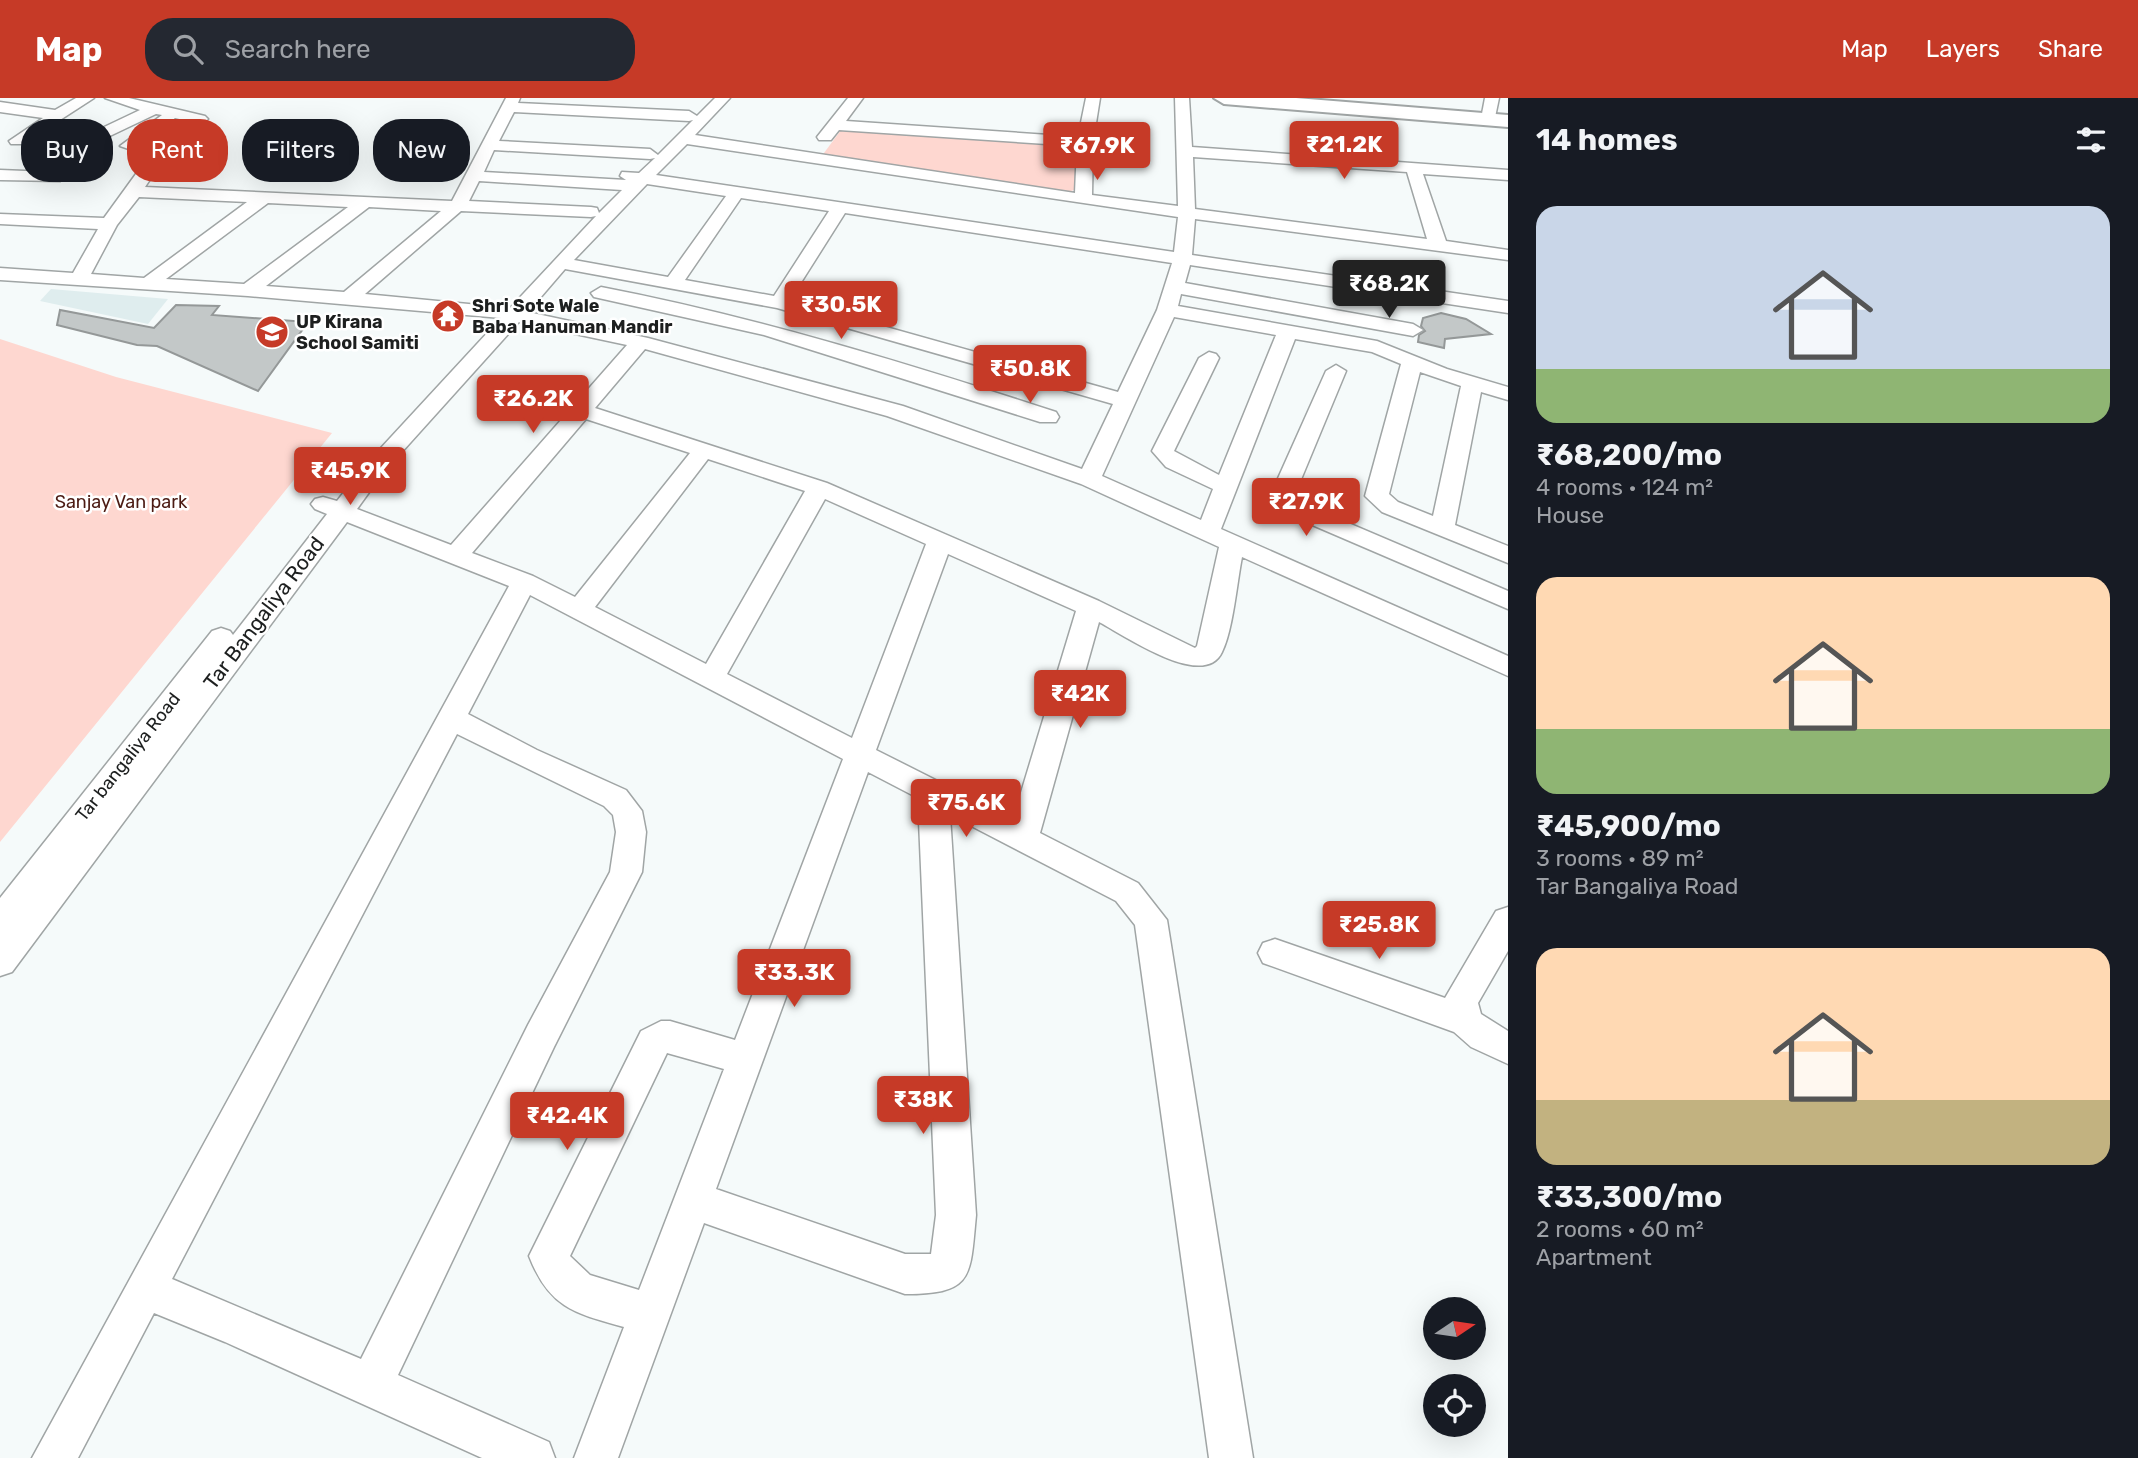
<!DOCTYPE html>
<html lang="en">
<head>
<meta charset="utf-8">
<style>
  :root { --surface:#171b24; --page:#242831; --text:#f1f3f6; --muted:#9ea1a6; --accent:#c63a27 }
  body { margin:0; font-family:Rubik,sans-serif; background:var(--page); color:var(--text); height:100vh; display:flex; flex-direction:column; font-size:26px; white-space:nowrap }
  * { box-sizing:border-box; margin:0 }
  p { font-size:23px; color:var(--muted) }
  .icon { flex:none; width:38px; height:38px; fill:none; stroke:currentColor; stroke-width:2; stroke-linecap:round; stroke-linejoin:round }
  .map { position:relative; flex:1; overflow:hidden }
  .panel { display:flex; flex-direction:column; background:var(--surface); width:630px }
  .panel>* { flex:none }
  .banner { position:absolute; left:21px; top:21px; width:665px; height:63px; display:flex; gap:14px }
  .needle { width:46px; rotate:77deg }
  .buttons { position:absolute; left:1423px; top:1199px; display:grid; gap:14px }
  .buttons a { display:grid; place-items:center; width:63px; height:63px; border-radius:50%; background:var(--surface); box-shadow:0 7px 28px #0002; font-size:35px }
  .price { position:absolute; translate:-50% -60px; padding:0 16px; border-radius:7px; background:var(--accent); color:#fff; font-size:23px; line-height:46px; filter:drop-shadow(0 2px 4px #0008) }
  .price::after { content:''; position:absolute; left:50%; top:42px; width:21px; height:16px; margin-left:-10px; background:inherit; clip-path:polygon(0 0,100% 0,50% 100%) }
  .price.selected { background:#222; color:#fff }
  ul { padding:0; list-style:none }
  li { display:grid; align-content:center; gap:14px; height:371px; padding:0 28px }
  li span { display:grid; place-items:center; height:217px; border-radius:21px; color:#555 }
  li>.icon { margin-inline-start:auto }
  span .icon { width:126px; height:126px; fill:#fffc; stroke-width:1 }
  li b { font-size:30px }
  h2 { display:flex; justify-content:space-between; align-items:center; height:84px; padding:0 28px; font-size:30px }
  .chip { padding:0 24px; border-radius:28px; background:var(--surface); box-shadow:0 7px 28px #0002; font-size:24px; line-height:63px }
  .chip.selected { background:var(--accent); color:#fff }
  header { display:flex; align-items:center; gap:42px; box-sizing:border-box; height:98px; padding:0 35px; background:var(--accent); color:#fff }
  header strong { font-size:33px }
  nav { display:flex; gap:38px; margin-inline-start:auto; font-size:24px }
  .search { width:490px; height:63px; background:var(--page); display:flex; align-items:center; gap:18px; box-sizing:border-box; padding:0 24px; border-radius:28px; color:var(--muted); font-size:26px }
  main { display:flex; flex:1; min-height:0 }
  .map>svg:first-child { display:block }
  .built { fill:#dfedee }
  .green { fill:#fed7d0 }
  .building { fill:#c3c8c8; stroke:#949898; stroke-width:2 }
  .lines { fill:none; stroke-linecap:round; stroke-linejoin:round }
  .minor-casing { stroke:#a0a5a5; stroke-width:3 }
  .highway-casing { stroke:#a0a5a5; stroke-width:4 }
  .minor { fill:#fff; fill-rule:evenodd }
  .highway { fill:#fff; fill-rule:evenodd }
  .labels { text-anchor:middle; stroke-width:5; stroke-linejoin:round; paint-order:stroke }
  .far-poi-label { font-size:18px; font-weight:bold; fill:#1d1f1f; stroke:#fff; text-anchor:start }
  .far-park-label { font-size:18px; fill:#4c1b13; stroke:#fff }
  .far-street-label { font-size:18px; fill:#1d1f1f; stroke:#fff }
  .street-label { font-size:21px; fill:#1d1f1f; stroke:#fff }
</style>
</head>
<body>
<header>
<strong>Map</strong>
<div class="search"><svg class="icon" aria-label="search" viewBox="0 0 24 24"><circle cx="10" cy="10" r="6"/><path d="M15 15l6 6"/></svg>Search here</div>
<nav><a>Map</a><a>Layers</a><a>Share</a></nav>
</header>
<main>
<div class="map">
<svg width="1508" height="1360" viewBox="0 0 1508 1360">
  <rect width="100%" height="100%" fill="#f5fafa"/>
  <!-- built -->
  <path class="built" d="M51,191L168,201L148,226L40,203Z"/>
  <!-- green -->
  <g class="green">
    <path d="M841,32L1066,46L1078,52L1076,91L1067,95L821,59Z"/>
    <path d="M0,241L116,279L332,335L0,744Z"/>
  </g>
  <!-- building -->
  <g class="building">
    <path d="M176,207L219,208L212,217L308,224L258,293L157,248L137,247L57,227L60,212L154,230Z"/>
    <path d="M1441,215L1466,221L1491,236L1445,241L1444,250L1418,244L1419,237L1425,233L1421,228L1423,220Z"/>
  </g>
  <g class="lines">
    <defs>
      <g id="minor">
        <path d="M76,0H94L23,46H11L9,43L43,20L0,14V4L55,12Z"/>
        <path d="M105,0H129L205,18L208,21L165,59L145,89L452,103L506,0H520L518,5L689,13L697,18L715,0H730L695,37L1075,95L1077,48L839,32L831,42H819L817,39L848,0H863L846,23L1078,39L1086,0H1100L1093,44L1092,97L1178,108L1175,0H1189L1192,49L1508,72V82L1423,76L1446,143L1508,152V162L1195,121L1192,157L1508,203V215L1190,167L1185,185L1413,226L1423,232L1413,238L1181,196L1178,208L1377,243L1447,271L1508,289V302L1481,294L1455,427L1508,448V465L1382,414L1365,398L1401,266L1372,254L1295,241L1221,431L1508,558V578L1242,459C1237,484 1233,532 1222,554C1204,593 1124,537 1099,524L1040,735L1138,785L1167,822L1253,1360H1209L1135,827L1116,803L950,717L976,1117C970,1179 974,1196 905,1196L704,1125L618,1360H574L624,1229C573,1215 549,1209 529,1158L641,933L661,923H670L735,942L843,661L530,497L468,616L537,652L626,692L642,713L646,734L642,774L554,949L398,1277L549,1344L555,1360H482L225,1244L154,1215L78,1360H32L509,488L347,424L12,874L0,878V800L212,533L221,530L230,533L233,537L327,416L315,411L311,406L315,401L323,399L337,403L367,365L501,220L248,198L0,182V170L73,175L98,131L0,126V116L104,120L149,58L120,48L162,17L156,16L93,46L60,83L0,82V72L50,74L81,40L140,12ZM514,14L689,23L693,22L658,57L650,51L499,43ZM175,20L188,23L156,50L141,46ZM687,46L1178,119L1174,154L656,77ZM494,52L650,61L655,60L639,75L622,74L620,78L626,82L484,74ZM1193,59L1407,74L1427,141L1195,111ZM479,83L622,92L599,115L597,110L591,109L469,103ZM647,86L726,98L668,179L574,162ZM139,99L247,104L144,180L91,176L117,127ZM741,100L829,113L774,198L685,182ZM268,105L348,109L244,186L166,181ZM369,109L441,113L344,194L266,188ZM461,113L591,119L596,118L510,210L365,196ZM845,115L1172,165L1157,212L1118,294L790,202ZM565,171L777,210L1113,306L1082,371L903,308L648,240L528,214ZM1174,219L1276,237L1219,377L1174,353L1219,260L1216,256L1209,254L1199,260L1152,353L1166,369L1213,391L1201,422L1102,378ZM519,224L627,247L451,447L357,411L383,375ZM645,251L887,318L1081,386L1219,449L1197,548L1195,550L1099,503L827,385L595,310ZM1420,274L1461,288L1433,418L1398,404L1389,396ZM586,321L690,355L575,499L533,478L472,455ZM708,361L805,393L706,566L595,509ZM825,401L926,446L852,640L727,576ZM948,456L1076,513L1013,721L876,652ZM457,636L604,708L613,717L616,734L610,774L528,927L361,1261L172,1181ZM868,674L918,700L936,1117L931,1156H905L716,1091ZM667,955L724,971L639,1192L590,1177L570,1158Z"/>
        <path d="M1485,0H1499L1494,24H1484L1481,21Z"/>
        <path d="M601,189C756,219 906,265 1056,314L1059,319L1056,324H1040L764,237L594,199L591,195Z"/>
        <path d="M1336,267L1346,273L1295,396L1299,404L1508,493V511L1282,414L1271,396L1326,273Z"/>
        <path d="M1508,809V853L1478,905L1481,916L1508,933V966L1471,949L1454,934L1263,865L1258,855L1263,845L1275,841L1445,900L1496,813Z"/>
      </g>
      <path id="highway" d="M1214,0H1296L1508,17V29L1224,6Z"/>
    </defs>
    <!-- minor casing -->
    <use href="#minor" class="minor-casing"/>
    <!-- highway casing -->
    <use href="#highway" class="highway-casing"/>
    <!-- minor -->
    <use href="#minor" class="minor"/>
    <!-- highway -->
    <use href="#highway" class="highway"/>
  </g>
  <!-- icons -->
  <defs>
    <symbol id="temple-disc" viewBox="-11 -11 22 22"><circle r="9.5" fill="#c63a27" stroke="#fff"/><path d="M0-6L5-2H3V0L6.5 2.5H4V6H1.5V3h-3V6H-4V2.5H-6.5L-3 0V-2H-5Z" fill="#fff"/></symbol>
    <symbol id="school-disc" viewBox="-11 -11 22 22"><circle r="9.5" fill="#c63a27" stroke="#fff"/><path d="M0-5L7-2L0 1L-7-2ZM-4 1L0 2.5L4 1V4Q0 6-4 4Z" fill="#fff"/></symbol>
  </defs>
  <g fill-rule="evenodd">
    <use href="#temple-disc" x="429" y="199" width="38" height="38"/>
    <use href="#school-disc" x="253" y="215" width="38" height="38"/>
  </g>
  <g class="labels">
    <!-- far-poi labels -->
    <g class="far-poi-label">
      <text x="472" y="214">Shri Sote Wale<tspan x="472" dy="21">Baba Hanuman Mandir</tspan></text>
      <text x="296" y="230">UP Kirana<tspan x="296" dy="21">School Samiti</tspan></text>
    </g>
    <!-- far-park labels -->
    <g class="far-park-label">
      <text x="121" y="410">Sanjay Van park</text>
    </g>
    <!-- far-street labels -->
    <g class="far-street-label">
      <text transform="translate(128 659) rotate(-52)" y="6">Tar bangaliya Road</text>
    </g>
    <!-- street labels -->
    <g class="street-label">
      <text transform="translate(264 515) rotate(-53)" y="7">Tar Bangaliya Road</text>
    </g>
  </g>
</svg>
<div class="buttons">
<a><svg class="needle" viewBox="-14 -14 28 28"><path d="M0-13l5 13h-10z" fill="#e53935"/><path d="M0 13l5-13h-10z" fill="#9ea1a6"/></svg></a>
<a><svg class="icon" aria-label="locate" viewBox="0 0 24 24"><circle cx="12" cy="12" r="6"/><path d="M12 2v4M12 18v4M2 12h4M18 12h4"/></svg></a>
</div>
<b class="price" style="left:1344px;top:83px">₹21.2K</b>
<b class="price" style="left:1097px;top:84px">₹67.9K</b>
<b class="price selected" style="left:1389px;top:222px">₹68.2K</b>
<b class="price" style="left:841px;top:243px">₹30.5K</b>
<b class="price" style="left:1030px;top:307px">₹50.8K</b>
<b class="price" style="left:533px;top:337px">₹26.2K</b>
<b class="price" style="left:350px;top:409px">₹45.9K</b>
<b class="price" style="left:1306px;top:440px">₹27.9K</b>
<b class="price" style="left:1080px;top:632px">₹42K</b>
<b class="price" style="left:966px;top:741px">₹75.6K</b>
<b class="price" style="left:1379px;top:863px">₹25.8K</b>
<b class="price" style="left:794px;top:911px">₹33.3K</b>
<b class="price" style="left:923px;top:1038px">₹38K</b>
<b class="price" style="left:567px;top:1054px">₹42.4K</b>
<div class="banner">
<a class="chip">Buy</a>
<a class="chip selected">Rent</a>
<a class="chip">Filters</a>
<a class="chip">New</a>
</div>
</div>
<section class="panel">
<h2>14 homes<svg class="icon" aria-label="filters" viewBox="0 0 24 24"><path d="M4 7h16M4 17h16"/><circle cx="9" cy="7" r="2"/><circle cx="15" cy="17" r="2"/></svg></h2>
<ul>
<li><span style="background:linear-gradient(#c9d6e8 75%,#8fb573 0)"><svg class="icon" aria-label="home" viewBox="0 0 24 24"><path d="M3 11l9-7 9 7M6 9v11h12V9"/></svg></span><div><b>₹68,200/mo</b><p>4 rooms · 124 m²</p><p>House</p></div></li>
<li><span style="background:linear-gradient(#ffd9b3 70%,#8fb573 0)"><svg class="icon" aria-label="home" viewBox="0 0 24 24"><path d="M3 11l9-7 9 7M6 9v11h12V9"/></svg></span><div><b>₹45,900/mo</b><p>3 rooms · 89 m²</p><p>Tar Bangaliya Road</p></div></li>
<li><span style="background:linear-gradient(#ffd9b3 70%,#c2b280 0)"><svg class="icon" aria-label="home" viewBox="0 0 24 24"><path d="M3 11l9-7 9 7M6 9v11h12V9"/></svg></span><div><b>₹33,300/mo</b><p>2 rooms · 60 m²</p><p>Apartment</p></div></li>
</ul>
</section>
</main>
</body>
</html>
